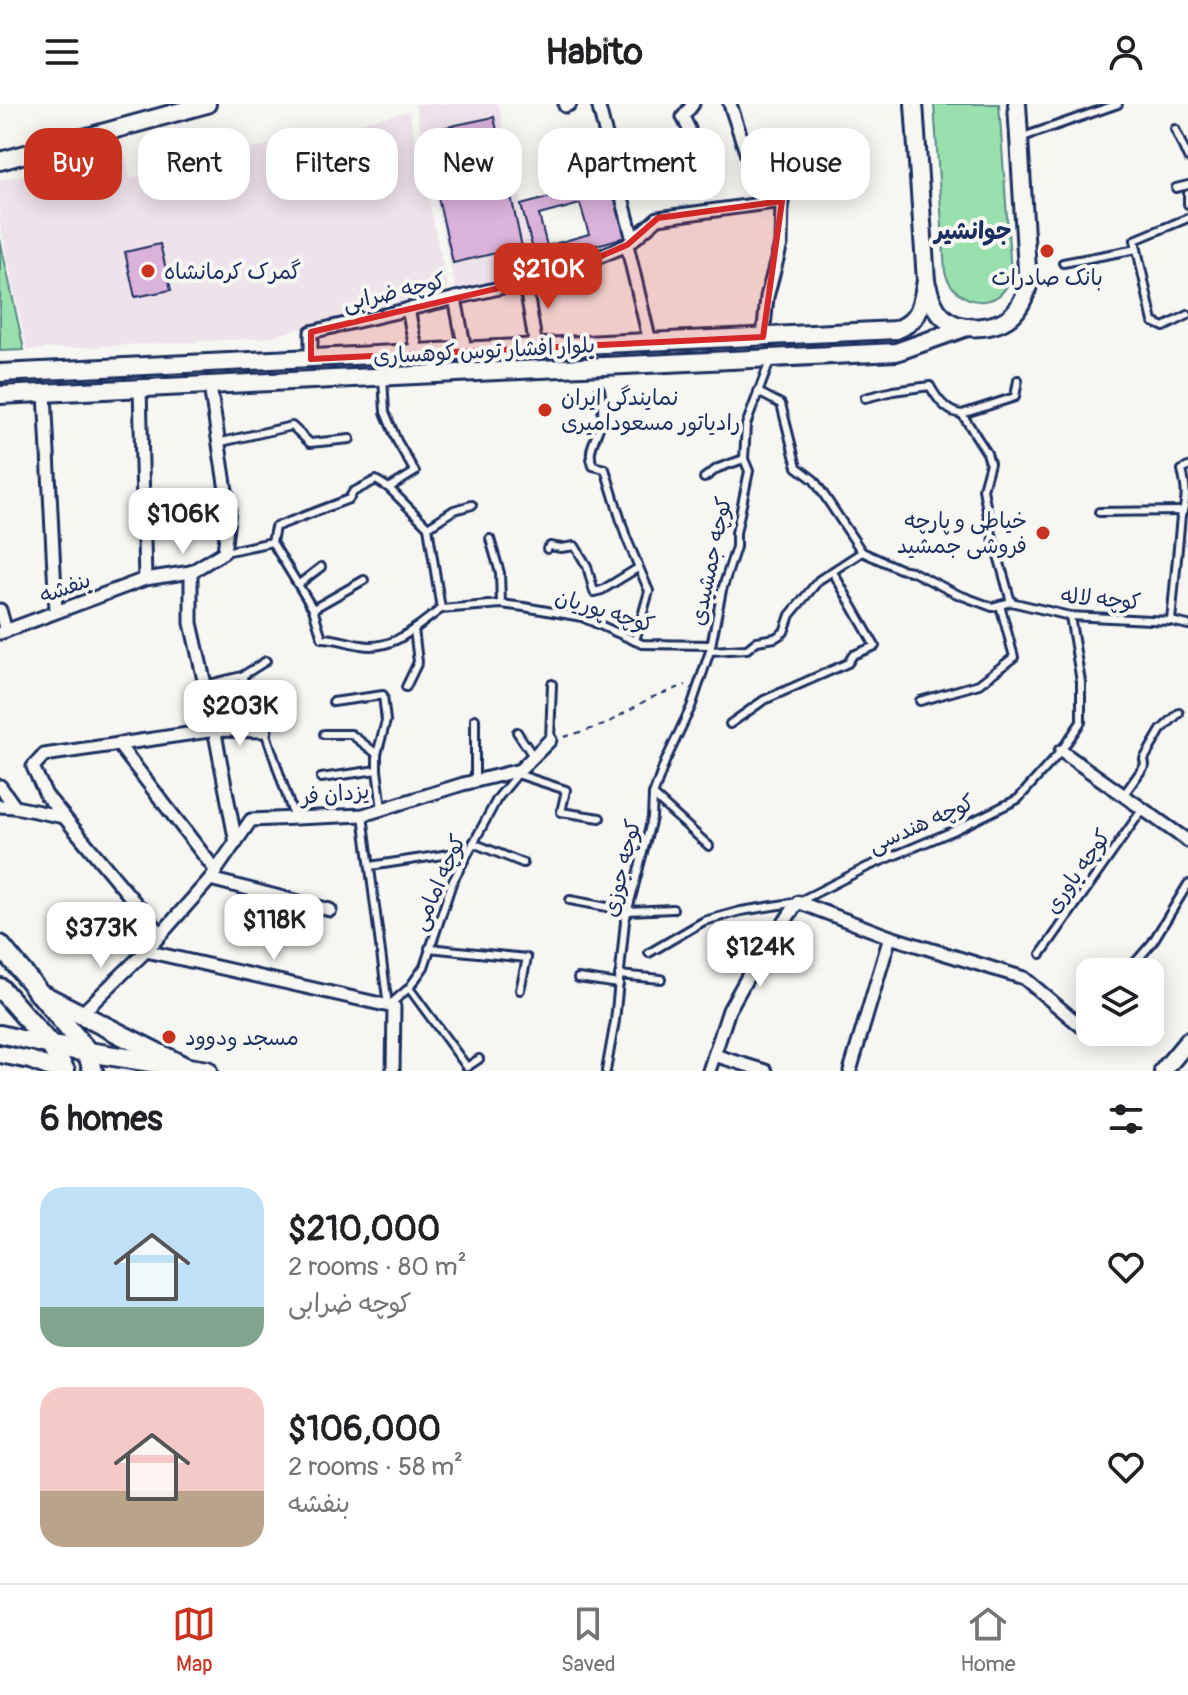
<!DOCTYPE html>
<html lang="en">
<head>
<meta charset="utf-8">
<style>
  :root { --surface:#fff; --page:#f6f6f6; --text:#202124; --muted:#757577; --line:#e0e0e0; --accent:#c8321e }
  body { margin:0; font-family:Pangolin,"Playpen Sans Arabic",sans-serif; background:var(--page); color:var(--text); height:100vh; display:flex; flex-direction:column; font-size:30px; white-space:nowrap }
  * { box-sizing:border-box; margin:0 }
  p { font-size:26px; color:var(--muted) }
  .icon { flex:none; width:44px; height:44px; fill:none; stroke:currentColor; stroke-width:2; stroke-linecap:round; stroke-linejoin:round }
  .map { position:relative; height:967px; overflow:hidden }
  .details { display:flex; flex-direction:column; background:var(--surface); flex:1 }
  .details>* { flex:none }
  .top-card { position:absolute; left:24px; top:24px; width:1140px; height:72px; display:flex; gap:16px }
  .buttons { position:absolute; left:1076px; top:854px; display:grid; gap:16px }
  .buttons a { display:grid; place-items:center; width:88px; height:88px; border-radius:16px; background:var(--surface); box-shadow:0 4px 20px #0003; font-size:40px }
  .price { position:absolute; translate:-50% -68px; padding:0 18px; border-radius:16px; background:#fff; color:#222; font-size:26px; line-height:52px; filter:drop-shadow(0 2px 4px #0008) }
  .price::after { content:''; position:absolute; left:50%; top:48px; width:24px; height:18px; margin-left:-12px; background:inherit; clip-path:polygon(0 0,100% 0,50% 100%) }
  .price.selected { background:var(--accent); color:#fff }
  ul { padding:0; list-style:none }
  li { display:flex; align-items:center; gap:24px; height:200px; padding:0 40px }
  li span { display:grid; place-items:center; flex:none; width:224px; height:160px; border-radius:24px; color:#555 }
  li>.icon { margin-inline-start:auto }
  span .icon { width:96px; height:96px; fill:#fffc; stroke-width:1 }
  li b { font-size:34px }
  h2 { display:flex; justify-content:space-between; align-items:center; height:96px; padding:0 40px; font-size:34px }
  .tag { padding:0 28px; border-radius:24px; background:var(--surface); box-shadow:0 4px 20px #0003; font-size:28px; line-height:72px }
  .tag.selected { background:var(--accent); color:#fff }
  header { display:flex; justify-content:space-between; align-items:center; height:104px; padding:0 40px; background:var(--surface); font-size:36px; font-weight:700 }
  .menu { display:flex; justify-content:space-around; align-items:center; height:112px; border-top:2px solid var(--line); background:var(--surface); font-size:22px; color:var(--muted) }
  .menu a { display:grid; justify-items:center; gap:4px }
  .menu .selected { color:var(--accent) }
  .map>svg:first-child { display:block }
  .built { fill:#eee2eb }
  .green { fill:#99e0ae; stroke:#5a8886; stroke-width:2 }
  .building { fill:#dab2da; stroke:#1b2f5e; stroke-width:2; fill-rule:evenodd }
  .lines { fill:none; stroke-linecap:round; stroke-linejoin:round }
  .lane-casing { stroke:#1b2f5e; stroke-width:12 }
  .street-casing { stroke:#1b2f5e; stroke-width:17 }
  .secondary-casing { stroke:#1b2f5e; stroke-width:22 }
  .primary-casing { stroke:#1b2f5e; stroke-width:24 }
  .path { stroke:#1b2f5e; stroke-width:2; stroke-dasharray:6 6; stroke-linecap:butt }
  .lane { stroke:#f6f6f2; stroke-width:6 }
  .street { stroke:#f6f6f2; stroke-width:11 }
  .secondary { stroke:#f6f6f2; stroke-width:16 }
  .primary { stroke:#f6f6f2; stroke-width:18 }
  .marked { fill:#d62828; fill-opacity:0.2; stroke:#d62828; stroke-width:6; stroke-linejoin:round }
  .poi-dot { fill:#c8321e; stroke:#f6f6f2; stroke-width:3 }
  .labels { text-anchor:middle; stroke-width:8; stroke-linejoin:round; paint-order:stroke }
  .poi-label { font-size:22px; fill:#1b2f5e; stroke:#f6f6f2; text-anchor:start }
  .street-label { font-size:22px; fill:#1b2f5e; stroke:#f6f6f2 }
  .neighbourhood-label { font-size:24px; font-weight:bold; fill:#1b2f5e; stroke:#f6f6f2 }
</style>
</head>
<body>
<header><svg class="icon" aria-label="menu" viewBox="0 0 24 24"><path d="M4 6h16M4 12h16M4 18h16"/></svg>Habito<svg class="icon" aria-label="person" viewBox="0 0 24 24"><circle cx="12" cy="8" r="4"/><path d="M4 21q1-7 8-7t8 7"/></svg></header>
<div class="map">
<svg width="1188" height="967" viewBox="0 0 1188 967">
  <rect width="100%" height="100%" fill="#f6f6f2"/>
  <filter id="ink" filterUnits="userSpaceOnUse"><feTurbulence type="fractalNoise" baseFrequency=".0125" numOctaves="2"/><feDisplacementMap in="SourceGraphic" scale="16" xChannelSelector="R" yChannelSelector="G"/><feConvolveMatrix kernelMatrix="1 2 1 2 8 2 1 2 1" color-interpolation-filters="sRGB"/></filter>
  <g filter="url(#ink)">
    <!-- built -->
    <g class="built">
      <path d="M415,0H498L537,167L456,187Z"/>
      <path d="M409,7L448,185L265,234L27,246L0,119V76L124,47L130,74Z"/>
    </g>
    <!-- green -->
    <g class="green">
      <path d="M934,0H999L1011,170C1004,209 955,204 945,168Z"/>
      <path d="M0,135L24,246L0,247Z"/>
    </g>
    <!-- building -->
    <g class="building">
      <path d="M494,13L522,143L453,159L423,28Z"/>
      <path d="M614,76L629,132L579,146L581,156L550,165L546,150L535,153L521,101ZM580,100L589,130L547,142L539,111Z"/>
      <path d="M160,140L171,186L135,193L125,148Z"/>
    </g>
    <g class="lines">
      <defs>
        <g id="lane">
          <path d="M1175,25L1188,54"/>
          <path d="M1023,33L1118,0"/>
          <path d="M1176,84L1188,81"/>
          <path d="M1188,90V100"/>
          <path d="M1188,114L1135,136L1153,218L1164,223L1188,211"/>
          <path d="M1063,159L1137,145"/>
          <path d="M383,274L385,308L397,337L415,368L389,384"/>
          <path d="M600,285C601,293 603,303 602,311C601,330 585,343 593,362L605,365L626,433L649,487L635,537"/>
          <path d="M758,288L781,300L797,363L814,376L862,448L900,465L911,467L957,490L992,503L1011,498L1070,512L1171,517L1188,521"/>
          <path d="M865,294L893,287L930,282C937,295 947,309 962,310L1015,293L1018,276"/>
          <path d="M962,310L987,349L990,359L983,385L990,423L1011,498"/>
          <path d="M217,339L292,322L310,339L350,335"/>
          <path d="M704,374L718,364L744,355"/>
          <path d="M376,376L389,384L428,423L441,505C416,523 393,547 361,541C347,539 337,534 322,534L313,505L272,438L275,423L349,395L353,388Z"/>
          <path d="M1099,408L1183,407"/>
          <path d="M428,423L454,406L472,401"/>
          <path d="M490,435L500,469L501,500"/>
          <path d="M547,445L550,442L561,444L575,442L587,462L594,488L602,486L638,464"/>
          <path d="M225,448L272,438"/>
          <path d="M299,480L321,463"/>
          <path d="M313,505L364,476"/>
          <path d="M441,505L501,500L524,503L582,513L642,540L711,541"/>
          <path d="M1171,517L1181,412C1188,396 1186,383 1182,366L1188,363"/>
          <path d="M710,547L747,545L757,537L775,534L784,528L790,511L819,476L862,448"/>
          <path d="M242,572L266,557"/>
          <path d="M205,581L242,572L265,627L294,713"/>
          <path d="M406,583L418,558L414,525"/>
          <path d="M920,597L979,580L1014,553L1000,501"/>
          <path d="M333,598L383,591L386,617L377,650V666L382,705"/>
          <path d="M730,620L764,596L848,559L853,551L875,542L833,468"/>
          <path d="M517,628L533,652"/>
          <path d="M324,630H351L377,650"/>
          <path d="M550,636L552,580"/>
          <path d="M517,670L566,686L561,708L600,714"/>
          <path d="M321,674L377,666"/>
          <path d="M475,677V615"/>
          <path d="M653,691L709,742"/>
          <path d="M1123,692L1145,661L1144,655L1161,626L1179,609"/>
          <path d="M363,711L388,902"/>
          <path d="M473,739L523,759"/>
          <path d="M370,762L469,747"/>
          <path d="M570,796L628,807L673,805"/>
          <path d="M429,844L527,854L520,886"/>
          <path d="M649,849L704,817L741,807L798,798L867,763L953,727L1018,695L1061,647L1081,618V578L1070,512"/>
          <path d="M1041,850L1142,706"/>
          <path d="M1127,868L1152,839L1188,780"/>
          <path d="M619,871L661,875"/>
          <path d="M578,874L619,880"/>
          <path d="M409,884L467,963L479,955"/>
          <path d="M388,902L409,884L424,863L452,779L497,695L519,668"/>
          <path d="M1078,919L1090,908"/>
          <path d="M606,967L615,917L625,817L652,714L653,691L665,658L691,603L710,547L722,486L736,443V429L749,367L744,355L746,321L770,257"/>
        </g>
        <g id="street">
          <path d="M598,0L633,136"/>
          <path d="M730,0L763,99"/>
          <path d="M565,2L570,0"/>
          <path d="M689,25L683,13L693,0"/>
          <path d="M577,51L610,48"/>
          <path d="M627,141L650,238"/>
          <path d="M525,177L536,243"/>
          <path d="M455,194L465,246"/>
          <path d="M408,205L417,249"/>
          <path d="M311,255V228L559,170L627,141L658,114L782,97L781,140L767,193L763,233"/>
          <path d="M210,282L229,406L224,448L191,468V519L209,598L236,739"/>
          <path d="M140,284L145,475"/>
          <path d="M45,289L56,507"/>
          <path d="M0,506L6,527"/>
          <path d="M0,529L145,475L191,468"/>
          <path d="M118,640L216,767"/>
          <path d="M1061,647L1188,737"/>
          <path d="M0,682L15,703"/>
          <path d="M0,702L15,703L64,713"/>
          <path d="M210,775L330,806"/>
          <path d="M161,830L46,691L33,663L44,651L215,626L265,627"/>
          <path d="M146,847L394,903L393,967"/>
          <path d="M81,910L146,847L210,775L251,716L363,711L463,680L520,666L550,636"/>
          <path d="M714,951L766,967"/>
          <path d="M709,967L729,906L748,872L798,798L890,833L1024,874L1081,922"/>
          <path d="M850,967L890,833"/>
        </g>
        <g id="secondary">
          <path d="M914,0L926,177C930,190 932,202 942,212C958,229 998,226 1013,210C1021,202 1025,192 1028,182L1017,0"/>
          <path d="M0,57L207,0"/>
          <path d="M0,269L896,226C921,216 921,202 926,177"/>
          <path d="M0,291L896,248L967,223"/>
          <path d="M0,930L51,942"/>
          <path d="M0,950L30,956L59,967"/>
          <path d="M1163,967L1188,937"/>
        </g>
        <g id="primary">
          <path d="M0,841L87,947L93,967"/>
          <path d="M0,884L51,942L65,967"/>
          <path d="M37,888L187,964"/>
          <path d="M51,942L207,967"/>
        </g>
      </defs>
      <!-- lane casing -->
      <use href="#lane" class="lane-casing"/>
      <!-- street casing -->
      <use href="#street" class="street-casing"/>
      <!-- secondary casing -->
      <use href="#secondary" class="secondary-casing"/>
      <!-- primary casing -->
      <use href="#primary" class="primary-casing"/>
      <!-- path -->
      <path class="path" d="M564,633L604,621L650,594L686,581"/>
      <!-- lane -->
      <use href="#lane" class="lane"/>
      <!-- street -->
      <use href="#street" class="street"/>
      <!-- secondary -->
      <use href="#secondary" class="secondary"/>
      <!-- primary -->
      <use href="#primary" class="primary"/>
    </g>
  </g>
  <!-- marked area -->
  <path class="marked" d="M782,97L763,233L311,255V228L559,170L627,141L658,114Z"/>
  <!-- markers -->
  <g class="poi-dot">
    <circle cx="1047" cy="147" r="8"/>
    <circle cx="148" cy="167" r="8"/>
    <circle cx="545" cy="306" r="8"/>
    <circle cx="1043" cy="429" r="8"/>
    <circle cx="169" cy="933" r="8"/>
  </g>
  <g class="labels">
    <!-- poi labels -->
    <g class="poi-label">
      <text x="164" y="175">گمرک کرمانشاه</text>
      <text x="1047" y="181" text-anchor="middle">بانک صادرات</text>
      <text x="561" y="301">نمایندگی ایران<tspan x="561" dy="25">رادیاتور مسعودامیری</tspan></text>
      <text x="1027" y="424" text-anchor="end">خیاطی ‌‌و‌ پارچه<tspan x="1027" dy="25">فروشی جمشید</tspan></text>
      <text x="185" y="941">مسجد ودوود</text>
    </g>
    <!-- street labels -->
    <g class="street-label">
      <text transform="translate(394 187) rotate(-13)" y="8">کوچه ضرابی</text>
      <text transform="translate(484 246) rotate(-3)" y="8">بلوار افشار توس کوهساری</text>
      <text transform="translate(710 457) rotate(-78)" y="8">کوچه جمشیدی</text>
      <text transform="translate(65 483) rotate(-20)" y="8">بنفشه</text>
      <text transform="translate(1101 494) rotate(5)" y="8">کوچه لاله</text>
      <text transform="translate(605 506) rotate(17)" y="8">کوچه پوریان</text>
      <text transform="translate(335 689) rotate(-5)" y="8">یزدان فر</text>
      <text transform="translate(921 719) rotate(-24)" y="8">کوچه هندسی</text>
      <text transform="translate(621 764) rotate(-76)" y="8">کوچه جوزی</text>
      <text transform="translate(1077 767) rotate(-55)" y="8">کوچه یاوری</text>
      <text transform="translate(438 778) rotate(-66)" y="8">کوچه امامی</text>
    </g>
    <!-- neighbourhood labels -->
    <g class="neighbourhood-label">
      <text x="973" y="135">جوانشیر</text>
    </g>
  </g>
</svg>
<div class="buttons">
<a><svg class="icon" aria-label="layers" viewBox="0 0 24 24"><path d="M12 4l9 5-9 5-9-5zM3 14l9 5 9-5"/></svg></a>
</div>
<b class="price selected" style="left:548px;top:207px">$210K</b>
<b class="price" style="left:183px;top:452px">$106K</b>
<b class="price" style="left:240px;top:644px">$203K</b>
<b class="price" style="left:274px;top:858px">$118K</b>
<b class="price" style="left:101px;top:866px">$373K</b>
<b class="price" style="left:760px;top:885px">$124K</b>
<div class="top-card">
<a class="tag selected">Buy</a>
<a class="tag">Rent</a>
<a class="tag">Filters</a>
<a class="tag">New</a>
<a class="tag">Apartment</a>
<a class="tag">House</a>
</div>
</div>
<section class="details">
<h2>6 homes<svg class="icon" aria-label="filters" viewBox="0 0 24 24"><path d="M4 7h16M4 17h16"/><circle cx="9" cy="7" r="2"/><circle cx="15" cy="17" r="2"/></svg></h2>
<ul>
<li><span style="background:linear-gradient(#bfe0f5 75%,#7fa58c 0)"><svg class="icon" aria-label="home" viewBox="0 0 24 24"><path d="M3 11l9-7 9 7M6 9v11h12V9"/></svg></span><div><b>$210,000</b><p>2 rooms · 80 m²</p><p>کوچه ضرابی</p></div><svg class="icon" aria-label="heart" viewBox="0 0 24 24"><path d="M12 20l-8-8c-3-5 5-10 8-4 3-6 11-1 8 4z"/></svg></li>
<li><span style="background:linear-gradient(#f6c9c9 65%,#b9a48a 0)"><svg class="icon" aria-label="home" viewBox="0 0 24 24"><path d="M3 11l9-7 9 7M6 9v11h12V9"/></svg></span><div><b>$106,000</b><p>2 rooms · 58 m²</p><p>بنفشه</p></div><svg class="icon" aria-label="heart" viewBox="0 0 24 24"><path d="M12 20l-8-8c-3-5 5-10 8-4 3-6 11-1 8 4z"/></svg></li>
</ul>
</section>
<nav class="menu">
<a class="selected"><svg class="icon" aria-label="map" viewBox="0 0 24 24"><path d="M3 6l6-2 6 2 6-2v14l-6 2-6-2-6 2zM9 4v14M15 6v14"/></svg>Map</a>
<a><svg class="icon" aria-label="saved" viewBox="0 0 24 24"><path d="M7 4h10v16l-5-4-5 4z"/></svg>Saved</a>
<a><svg class="icon" aria-label="home" viewBox="0 0 24 24"><path d="M3 11l9-7 9 7M6 9v11h12V9"/></svg>Home</a>
</nav>
</body>
</html>
